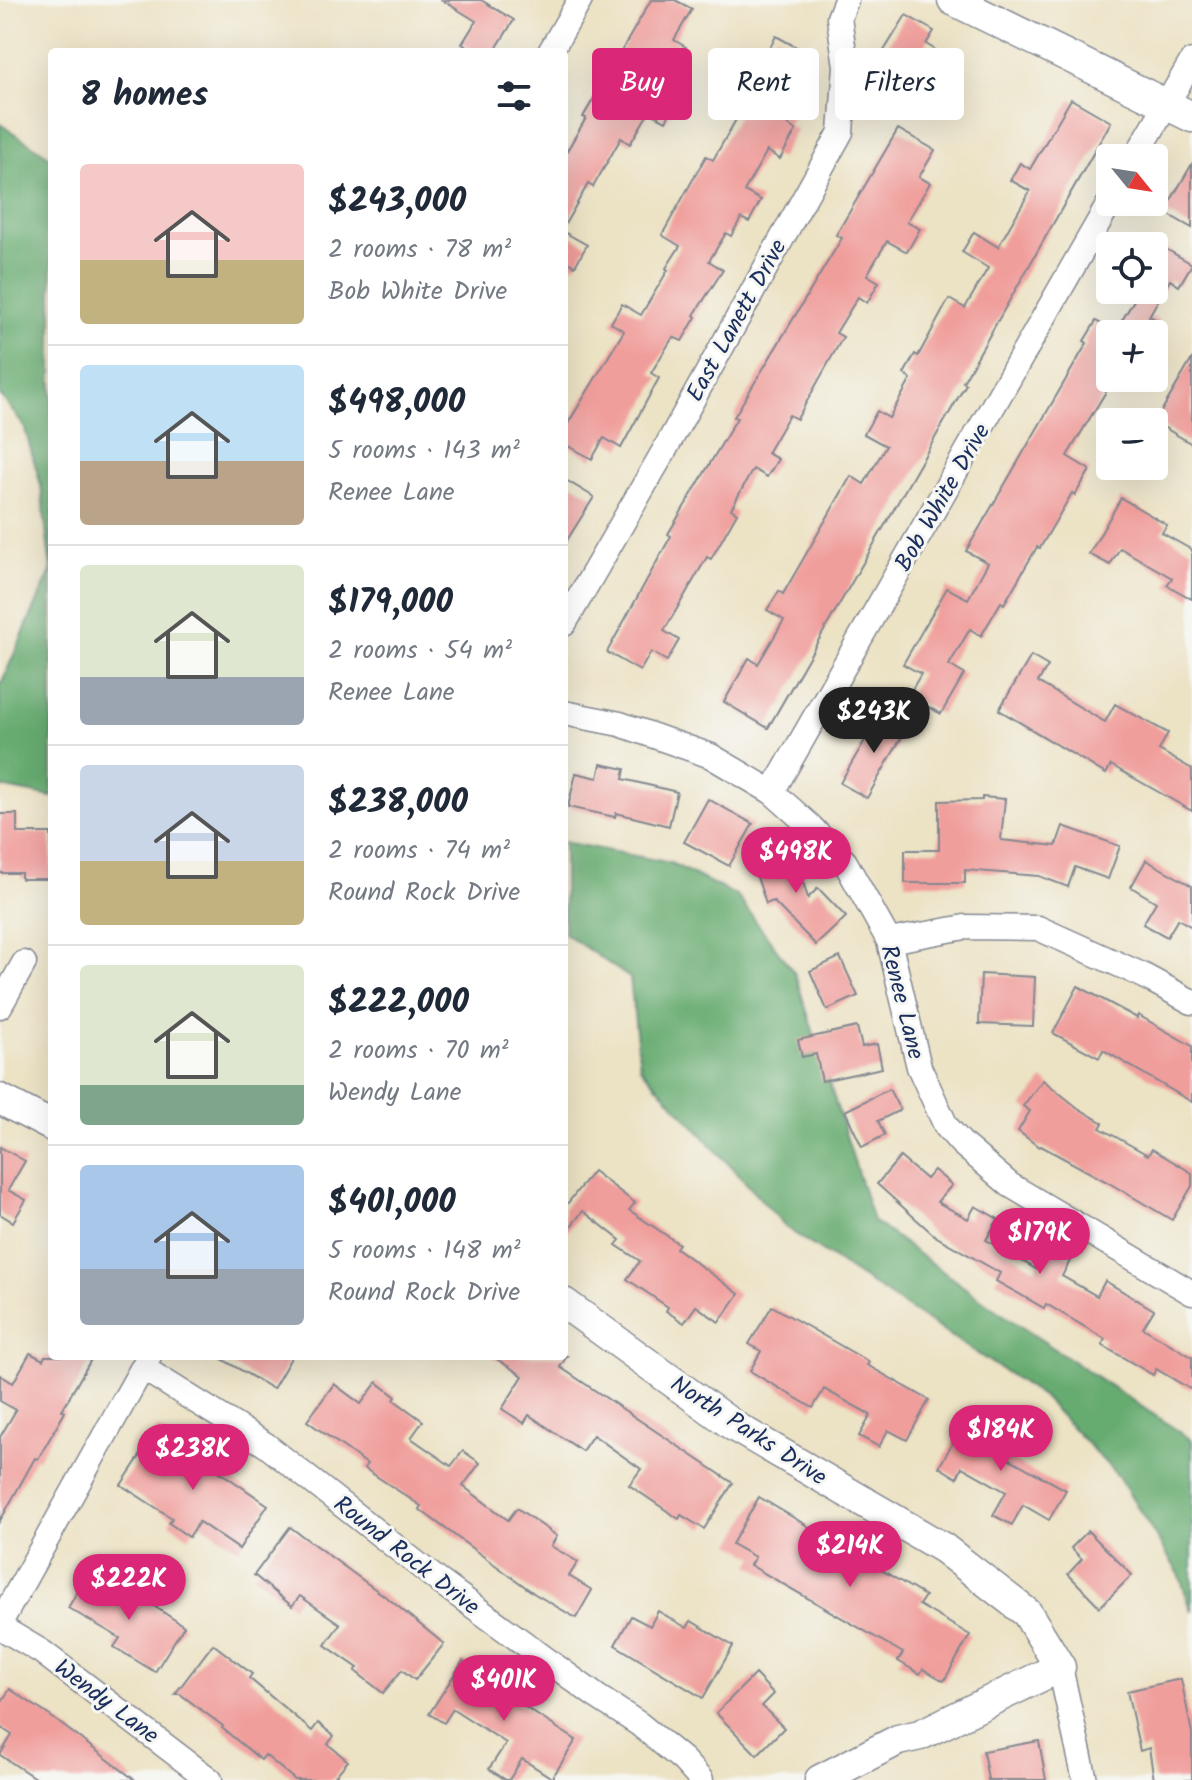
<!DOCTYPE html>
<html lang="en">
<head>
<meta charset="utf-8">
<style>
  :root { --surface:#fff; --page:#f6f6f7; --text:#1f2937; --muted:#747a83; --line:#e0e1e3; --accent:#db2777 }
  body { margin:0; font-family:Kalam,sans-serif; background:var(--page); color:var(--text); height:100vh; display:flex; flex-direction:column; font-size:30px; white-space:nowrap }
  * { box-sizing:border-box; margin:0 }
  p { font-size:26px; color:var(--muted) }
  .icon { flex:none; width:44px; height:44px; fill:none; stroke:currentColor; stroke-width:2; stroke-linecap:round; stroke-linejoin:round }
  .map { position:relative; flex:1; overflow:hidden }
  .details { position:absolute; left:48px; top:48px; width:520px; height:1312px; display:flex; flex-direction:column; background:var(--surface); border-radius:8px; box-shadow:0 8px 32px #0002 }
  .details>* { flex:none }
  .banner { position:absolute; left:592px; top:48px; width:480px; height:72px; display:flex; gap:16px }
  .needle { width:52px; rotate:120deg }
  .buttons { position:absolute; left:1096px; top:144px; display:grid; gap:16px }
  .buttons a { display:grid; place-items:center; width:72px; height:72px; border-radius:8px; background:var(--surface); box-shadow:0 8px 32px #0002; font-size:40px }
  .price { position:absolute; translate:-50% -68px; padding:0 18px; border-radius:28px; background:var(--accent); color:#fff; font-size:26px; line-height:52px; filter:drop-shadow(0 2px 4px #0008) }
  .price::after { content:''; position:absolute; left:50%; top:48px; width:24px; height:18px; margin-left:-12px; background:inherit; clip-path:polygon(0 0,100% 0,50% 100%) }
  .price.on { background:#222; color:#fff }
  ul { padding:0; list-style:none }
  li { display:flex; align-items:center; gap:24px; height:200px; padding:0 32px }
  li+li { border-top:2px solid var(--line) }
  li span { display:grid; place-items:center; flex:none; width:224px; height:160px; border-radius:8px; color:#555 }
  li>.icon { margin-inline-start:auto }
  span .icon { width:96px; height:96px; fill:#fffc; stroke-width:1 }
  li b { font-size:34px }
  h2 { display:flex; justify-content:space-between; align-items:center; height:96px; padding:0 32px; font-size:34px }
  .chip { padding:0 28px; border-radius:8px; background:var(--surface); box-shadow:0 8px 32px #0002; font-size:28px; line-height:72px }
  .chip.on { background:var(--accent); color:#fff }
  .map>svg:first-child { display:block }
  .forest { fill:#66ab70; stroke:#406d67; stroke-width:2 }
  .building { fill:#f09e9b }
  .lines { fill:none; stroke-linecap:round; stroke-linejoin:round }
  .minor-casing { stroke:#848891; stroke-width:27 }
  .tertiary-casing { stroke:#848891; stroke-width:33 }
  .minor { stroke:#fff; stroke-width:24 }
  .tertiary { stroke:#fff; stroke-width:30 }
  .labels { text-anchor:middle; stroke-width:6; stroke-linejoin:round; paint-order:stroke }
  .street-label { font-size:24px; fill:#1b2f5e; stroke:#f6f6f2 }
</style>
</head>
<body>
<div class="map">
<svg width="1192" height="1780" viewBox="0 0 1192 1780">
  <rect width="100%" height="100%" fill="#f6f6f2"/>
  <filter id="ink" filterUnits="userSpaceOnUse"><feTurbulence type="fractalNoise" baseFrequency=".0125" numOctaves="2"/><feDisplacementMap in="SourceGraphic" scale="16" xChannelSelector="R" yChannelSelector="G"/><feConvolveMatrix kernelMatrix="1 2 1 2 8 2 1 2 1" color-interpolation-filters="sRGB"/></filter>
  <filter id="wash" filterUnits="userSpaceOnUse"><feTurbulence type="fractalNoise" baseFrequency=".006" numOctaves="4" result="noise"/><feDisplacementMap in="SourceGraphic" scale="32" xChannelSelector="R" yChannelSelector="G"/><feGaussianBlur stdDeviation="1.8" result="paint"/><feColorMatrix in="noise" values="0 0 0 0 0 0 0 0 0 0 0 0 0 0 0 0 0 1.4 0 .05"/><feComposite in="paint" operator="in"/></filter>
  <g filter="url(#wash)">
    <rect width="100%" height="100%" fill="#ece2c4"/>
    <!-- forest -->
    <g class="forest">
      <path d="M0,124L52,158V797L0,787V686L51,571L41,485L24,426L0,395Z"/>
      <path d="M564,842L671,863L737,896L795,974L873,1221L993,1308L1192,1440V1612L1179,1574L1118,1476L1042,1396L788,1229L640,1067L630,978L564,933Z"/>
    </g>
    <g id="blocks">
      <!-- building -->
      <g class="building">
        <path d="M442,0H481L514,20L494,52H476L462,44L476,21Z"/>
        <path d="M651,0H675L692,9L674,40L686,47L662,89L678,99L666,121L649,112L630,144L621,138L593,187L588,184L564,226V156L586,118L583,117Z"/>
        <path d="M906,15L934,31L926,44L961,66L945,92L882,54Z"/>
        <path d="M776,36L807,53L796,73L811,82L788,125L796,130L780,159L767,151L744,191L761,200L749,222L741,218L731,236L726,233L709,261L723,270L694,315L696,317L682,341L673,337L651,373L659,378L621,448L604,438L592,459L564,444V430L624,331L611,323L622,304L641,315L668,270L666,268L680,246L662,235L706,156L713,160L758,81L754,78Z"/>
        <path d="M1071,99L1111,122L963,382L966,384L768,728L724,702L749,658L758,664L784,620L767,610L779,591L783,594L851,476L864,484L886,446L864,434L877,411L889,418L911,379L904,374L915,354L918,356L949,299L965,308L988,268L962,252L974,232L998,247L1030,191L1010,180L1020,163L1030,169Z"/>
        <path d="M898,129L935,150L919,177L930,183L907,222L920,229L907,252L887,241L867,275L879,282L867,303L858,297L836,333L843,337L797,419L789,415L767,453L778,459L767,477L753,469L731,509L737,513L711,559L707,557L664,631L679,640L667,661L651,652L640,671L607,652L671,536L668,534L737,418L734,417L842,238L836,235Z"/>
        <path d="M1192,164V228L1164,212Z"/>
        <path d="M564,232L587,245L575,266L564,260Z"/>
        <path d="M1154,242L1192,264L1179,286L1170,280L1149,316L1159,321L1152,334H1114L1140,290H1154Z"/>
        <path d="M1096,321L1110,329V385L1067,456L1090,470L1075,495L1072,493L1040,548L1037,547L1004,604L1001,602L981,636L970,629L949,665L964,674L941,714L908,696L921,674L903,664L947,588L968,599L988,563L966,551L1087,343L1084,341Z"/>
        <path d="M1192,359V444L1155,422Z"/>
        <path d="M564,479L594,497L564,545Z"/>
        <path d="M1121,498L1167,525L1162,533L1192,550V599L1167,585L1172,578L1120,548L1110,565L1089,554Z"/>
        <path d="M1031,656L1048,666L1038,682L1105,722L1115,704L1168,733L1159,750L1192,769V811L1111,765L1106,774L999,710Z"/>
        <path d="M882,711L908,726L867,798L840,783Z"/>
        <path d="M601,764L625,769L623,779L677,792L669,826L616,813L615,817L568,807L576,773L598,778Z"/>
        <path d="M982,797L1005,799L1001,840L1056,846L1063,826L1120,846L1108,879L1075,867L1068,887L1039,876L965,870V883H905V850H939V801L982,800Z"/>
        <path d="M708,799L753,824L729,866L684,842Z"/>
        <path d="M0,814H17V833H51L52,879H21V873H0Z"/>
        <path d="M792,846L808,898L818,888L846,917L816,945L773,901L766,904L751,859Z"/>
        <path d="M1146,860L1192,886V927L1178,919L1167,937L1143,924L1156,902L1131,887Z"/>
        <path d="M840,957L858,996L827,1010L810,971Z"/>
        <path d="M981,974L1035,977L1033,1026L979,1024Z"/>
        <path d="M1078,986L1137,1018L1138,1015L1192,1046V1102L1103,1050L1099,1058L1053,1033Z"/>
        <path d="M857,1027L862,1047L877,1044L882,1068L822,1081L816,1054L802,1057L798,1040Z"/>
        <path d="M1043,1080L1078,1108L1103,1123L1100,1128L1148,1155L1152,1149L1192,1173V1186L1172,1220L1109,1183L1041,1146L1039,1147L1018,1131L1030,1111L1023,1106Z"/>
        <path d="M889,1089L900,1110L878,1121L885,1135L862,1147L845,1111Z"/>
        <path d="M0,1147L25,1161L8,1190L26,1200L13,1222L0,1214Z"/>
        <path d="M900,1157L926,1179L934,1170L952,1185L937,1202L968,1219L975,1206L998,1219L986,1240L1036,1269L1048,1246L1071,1259L1062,1276L1097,1296L1105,1281L1154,1310L1143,1328L1192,1357V1390L1156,1369L1153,1375L1102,1345L1105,1339L1046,1304L1044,1308L996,1281L1000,1273L935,1236L877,1184Z"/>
        <path d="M593,1171L635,1203L629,1210L679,1244L676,1248L739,1294L719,1322L696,1306L684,1323L666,1311L668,1307L627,1279L640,1261L616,1245L620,1240L583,1211L564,1235V1208Z"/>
        <path d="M772,1306L869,1362L867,1365L929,1400L907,1440L888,1430L879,1447L859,1436L871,1415L824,1389L813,1408L750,1371L761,1351L749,1344Z"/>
        <path d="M30,1353L43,1360L45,1356H93L62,1410L65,1412L38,1459L35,1458L0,1521V1437L16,1410L0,1401V1375L13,1383Z"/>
        <path d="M217,1356H292L273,1389Z"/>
        <path d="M492,1356H567L560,1367L733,1483L704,1529L681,1515L679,1519L629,1485L641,1469L593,1435L582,1451L529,1415L524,1423L502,1409L523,1376Z"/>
        <path d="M377,1382L396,1397L394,1400L423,1421L411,1438L451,1466L463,1451L480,1463L463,1486L508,1520L517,1508L557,1536L551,1546L578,1562L569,1576L592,1590L576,1618L535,1594L469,1546L419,1509L421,1506L364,1468L367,1464L307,1421L334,1384L361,1404Z"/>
        <path d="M967,1418L1006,1441L999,1453L1066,1490L1049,1520L1023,1505L1012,1525L993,1515L1006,1492L962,1467L957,1478L939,1467Z"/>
        <path d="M158,1429L268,1505L239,1549L199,1522L189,1537L169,1523L172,1518L121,1485Z"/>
        <path d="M759,1497L925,1596L919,1605L970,1635L944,1681L923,1669L920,1674L898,1661L903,1653L750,1565L755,1557L732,1544Z"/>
        <path d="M290,1527L390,1600L444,1644L415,1680L402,1670L383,1693L355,1671L358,1668L325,1645L340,1624L300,1596L292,1606L254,1575Z"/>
        <path d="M1088,1531L1132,1575L1100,1607L1068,1574L1082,1559L1071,1548Z"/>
        <path d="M84,1580L109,1594L116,1581L184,1626L155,1672L114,1647L120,1638L68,1608Z"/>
        <path d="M658,1611L687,1628L691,1621L733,1646L703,1698L615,1645L631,1616L650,1626Z"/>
        <path d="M213,1644L252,1674L249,1678L312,1731L318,1723L334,1736L328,1744L348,1761L332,1780H295L265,1755L261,1760L222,1728L223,1726L180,1694H175Z"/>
        <path d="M463,1661L509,1691L506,1695L576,1740L552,1778L522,1759L509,1780H506L489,1769L506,1743L453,1709L444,1723L429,1714Z"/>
        <path d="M755,1674L774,1694L762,1706L784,1728L757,1755L716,1713Z"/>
        <path d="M1181,1679L1192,1733V1780H1154L1149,1748L1140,1751L1127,1691Z"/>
        <path d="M10,1689L53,1718L135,1780H38L0,1755L12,1735L0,1727V1704Z"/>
        <path d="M1039,1741L1046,1780H988L983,1751Z"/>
      </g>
    </g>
  </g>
  <g filter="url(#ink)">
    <use href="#blocks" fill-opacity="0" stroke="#848891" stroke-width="2"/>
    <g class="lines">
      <defs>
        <g id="minor">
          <path d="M550,52L580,0"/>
          <path d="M1135,158L1192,61"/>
          <path d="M564,624L664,451L841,132L846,66L839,18L846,0"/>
          <path d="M564,713L620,724L711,756L772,792L809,825L845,862L889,941L919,1067L946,1126L962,1144L1010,1185L1192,1293"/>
          <path d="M772,792L1110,202"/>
          <path d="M889,941L965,927L1038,928L1142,975L1192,1002"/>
          <path d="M0,1006L24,963"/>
          <path d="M143,1368L266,1445L439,1581L596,1696L639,1724L683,1760L701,1780"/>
          <path d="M0,1623L149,1356"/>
          <path d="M0,1627L42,1652L210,1780"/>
          <path d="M1060,1667L1085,1780"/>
        </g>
        <g id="tertiary">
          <path d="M953,0L1192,117"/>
          <path d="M0,1099L52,1126"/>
          <path d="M564,1303L734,1426L943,1548L1027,1613L1060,1667L920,1735L898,1740L820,1780"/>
        </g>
      </defs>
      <!-- minor casing -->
      <use href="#minor" class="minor-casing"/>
      <!-- tertiary casing -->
      <use href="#tertiary" class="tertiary-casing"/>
      <!-- minor -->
      <use href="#minor" class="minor"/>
      <!-- tertiary -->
      <use href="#tertiary" class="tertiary"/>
    </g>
  </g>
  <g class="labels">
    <!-- street labels -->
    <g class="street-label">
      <text transform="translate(736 320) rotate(-61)" y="8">East Lanett Drive</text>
      <text transform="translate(942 497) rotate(-60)" y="8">Bob White Drive</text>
      <text transform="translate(903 1002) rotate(76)" y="8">Renee Lane</text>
      <text transform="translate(749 1430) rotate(33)" y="8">North Parks Drive</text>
      <text transform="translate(407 1555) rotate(38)" y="8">Round Rock Drive</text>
      <text transform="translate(107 1701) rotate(37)" y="8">Wendy Lane</text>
    </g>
  </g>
</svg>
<div class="buttons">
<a><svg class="needle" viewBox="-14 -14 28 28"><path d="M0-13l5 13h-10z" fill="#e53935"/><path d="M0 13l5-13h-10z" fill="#747a83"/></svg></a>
<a><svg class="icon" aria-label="locate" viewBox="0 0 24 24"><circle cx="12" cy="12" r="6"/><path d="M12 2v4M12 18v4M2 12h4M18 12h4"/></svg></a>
<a>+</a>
<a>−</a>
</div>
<b class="price on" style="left:874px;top:755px">$243K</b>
<b class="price" style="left:796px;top:895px">$498K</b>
<b class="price" style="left:1040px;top:1276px">$179K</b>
<b class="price" style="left:1001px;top:1473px">$184K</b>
<b class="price" style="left:193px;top:1492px">$238K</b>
<b class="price" style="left:850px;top:1589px">$214K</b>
<b class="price" style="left:129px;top:1622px">$222K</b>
<b class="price" style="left:504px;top:1723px">$401K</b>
<div class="banner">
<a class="chip on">Buy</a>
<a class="chip">Rent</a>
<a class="chip">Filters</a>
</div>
<section class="details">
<h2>8 homes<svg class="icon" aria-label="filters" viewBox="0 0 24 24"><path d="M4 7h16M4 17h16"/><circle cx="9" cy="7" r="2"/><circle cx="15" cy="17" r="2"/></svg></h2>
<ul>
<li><span style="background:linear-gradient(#f6c9c9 60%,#c2b280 0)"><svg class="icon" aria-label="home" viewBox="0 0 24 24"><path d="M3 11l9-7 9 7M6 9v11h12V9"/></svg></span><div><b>$243,000</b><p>2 rooms · 78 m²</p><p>Bob White Drive</p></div></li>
<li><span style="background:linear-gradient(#bfe0f5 60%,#b9a48a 0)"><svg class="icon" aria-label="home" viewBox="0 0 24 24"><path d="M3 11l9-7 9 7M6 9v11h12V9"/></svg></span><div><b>$498,000</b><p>5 rooms · 143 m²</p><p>Renee Lane</p></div></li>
<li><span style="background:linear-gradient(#dfe7d0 70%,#9aa5b1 0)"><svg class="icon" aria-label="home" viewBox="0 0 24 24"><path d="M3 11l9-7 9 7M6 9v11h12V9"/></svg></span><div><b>$179,000</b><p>2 rooms · 54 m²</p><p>Renee Lane</p></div></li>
<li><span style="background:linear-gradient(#c9d6e8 60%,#c2b280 0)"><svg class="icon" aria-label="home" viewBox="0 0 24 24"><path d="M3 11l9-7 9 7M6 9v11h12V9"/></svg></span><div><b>$238,000</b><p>2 rooms · 74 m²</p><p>Round Rock Drive</p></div></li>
<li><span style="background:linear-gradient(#dfe7d0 75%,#7fa58c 0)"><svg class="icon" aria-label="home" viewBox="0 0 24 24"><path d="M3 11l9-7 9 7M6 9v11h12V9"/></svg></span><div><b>$222,000</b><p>2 rooms · 70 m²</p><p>Wendy Lane</p></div></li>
<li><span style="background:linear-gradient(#a9c7e8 65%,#9aa5b1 0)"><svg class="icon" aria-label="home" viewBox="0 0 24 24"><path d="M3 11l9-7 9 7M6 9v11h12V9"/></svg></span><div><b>$401,000</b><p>5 rooms · 148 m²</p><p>Round Rock Drive</p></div></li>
</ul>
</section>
</div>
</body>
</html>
